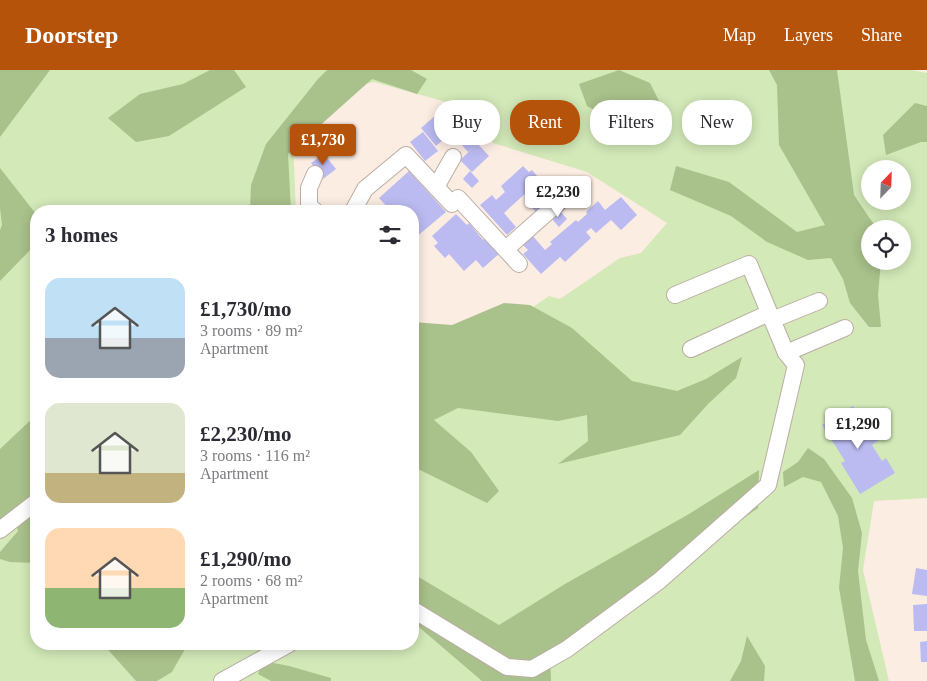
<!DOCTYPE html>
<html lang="en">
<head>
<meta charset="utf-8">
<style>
  :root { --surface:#fff; --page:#f2f2f3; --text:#2b2b33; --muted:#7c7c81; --accent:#b45309 }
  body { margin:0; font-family:"Times New Roman",serif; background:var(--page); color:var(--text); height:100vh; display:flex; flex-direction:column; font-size:19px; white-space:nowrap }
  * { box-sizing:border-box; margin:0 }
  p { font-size:16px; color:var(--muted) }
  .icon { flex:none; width:28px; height:28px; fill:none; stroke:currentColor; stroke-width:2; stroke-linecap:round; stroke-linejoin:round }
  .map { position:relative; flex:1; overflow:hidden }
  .details { position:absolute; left:30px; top:135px; width:389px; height:445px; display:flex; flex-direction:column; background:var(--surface); border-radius:20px; box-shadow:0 2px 12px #0003 }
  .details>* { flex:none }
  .banner { position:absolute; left:434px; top:30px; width:418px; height:45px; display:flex; gap:10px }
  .needle { width:32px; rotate:23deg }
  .controls { position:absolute; left:861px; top:90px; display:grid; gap:10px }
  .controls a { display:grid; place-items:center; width:50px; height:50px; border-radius:50%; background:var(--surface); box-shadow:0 2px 12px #0003; font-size:25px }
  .price { position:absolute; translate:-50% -42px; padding:0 11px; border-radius:5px; background:#fff; color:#222; font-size:16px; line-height:32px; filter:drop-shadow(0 1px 2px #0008) }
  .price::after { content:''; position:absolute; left:50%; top:30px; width:15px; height:11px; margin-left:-8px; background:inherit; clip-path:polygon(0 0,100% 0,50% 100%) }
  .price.current { background:var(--accent); color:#fff }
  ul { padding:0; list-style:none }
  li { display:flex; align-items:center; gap:15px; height:125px; padding:0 15px }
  li span { display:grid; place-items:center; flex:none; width:140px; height:100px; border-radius:15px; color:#555 }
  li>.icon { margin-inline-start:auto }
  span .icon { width:60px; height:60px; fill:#fffc; stroke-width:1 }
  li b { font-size:21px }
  h2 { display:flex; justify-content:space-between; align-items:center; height:60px; padding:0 15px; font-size:21px }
  .chip { padding:0 18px; border-radius:20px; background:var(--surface); box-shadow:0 2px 12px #0003; font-size:18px; line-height:45px }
  .chip.current { background:var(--accent); color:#fff }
  header { display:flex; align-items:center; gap:30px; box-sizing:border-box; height:70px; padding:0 25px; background:var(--accent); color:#fff }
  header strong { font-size:24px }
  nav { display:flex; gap:28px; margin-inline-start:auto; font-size:18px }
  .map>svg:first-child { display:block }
  .green { fill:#d3e9b8; fill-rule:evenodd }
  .forest { fill:#a9c18b }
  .building { fill:#bbbbf2 }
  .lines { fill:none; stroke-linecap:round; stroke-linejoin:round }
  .minor-casing { stroke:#bbada3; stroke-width:18 }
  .minor { stroke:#fff; stroke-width:16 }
</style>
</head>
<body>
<header>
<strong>Doorstep</strong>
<nav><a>Map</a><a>Layers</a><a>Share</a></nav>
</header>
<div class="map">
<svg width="927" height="611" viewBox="0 0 927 611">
  <rect width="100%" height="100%" fill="#fcede3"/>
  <!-- green -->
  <path class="green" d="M0,0H912L927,3V428L874,431L863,500L889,611H0ZM374,12L457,35L493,73L587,102L667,153L641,183L620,188L560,229L549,226L511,252L413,284L412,574H36V141H296L293,73L352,17ZM870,99H902V131H870ZM870,159H902V191H870Z"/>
  <!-- forest -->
  <g class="forest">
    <path d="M0,0H50L0,67Z"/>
    <path d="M210,0H234L246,17L169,66L136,72L108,48L140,24L183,14Z"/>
    <path d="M327,0H411L427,9L417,24L372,9L288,84L291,141H250L251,115L266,74L318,9Z"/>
    <path d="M619,0L650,13L667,47L658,64L637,63L587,36L579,14Z"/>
    <path d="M769,0H837L854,125L877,159H870V191H881L878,225L881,257H869L850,233L843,209L831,188L808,190L767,172L731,146L670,120L676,96L729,112L797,162L825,155L779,75L777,15Z"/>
    <path d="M915,33L927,36V72H921L886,85L883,65Z"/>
    <path d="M0,98L36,144V174L0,211V160L2,155L0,138Z"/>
    <path d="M504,233L530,235L572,258L632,311L677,321L706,309L742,287L736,308L708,334L680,365L558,394L588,371L587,345L558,351L458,338L434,350L471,382L499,421L487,433L420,400L413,394V252L452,255Z"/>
    <path d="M36,345V493L10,492L0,489V482L18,461L12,443L0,450V379Z"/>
    <path d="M808,378L824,389L852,428L862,463L858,501L866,570L879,611H855L839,518L843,478L838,446L821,412L803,407L784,417L783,402L798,392Z"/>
    <path d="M759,400L758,438L550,583L551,611H482L413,552L412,503L499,555L565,514L689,444Z"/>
    <path d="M747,566L765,596L764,611H730L741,591Z"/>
    <path d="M103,574H181L185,579L172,602L157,611H136Z"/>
    <path d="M263,591L289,596L331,608V611H271L258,604Z"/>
  </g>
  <!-- building -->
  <g class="building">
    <path d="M444,38L459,56L436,76L421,58Z"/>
    <path d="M464,59L489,86L472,102L460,90L474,77L468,82L455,67Z"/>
    <path d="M423,62L438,81L425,91L410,72Z"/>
    <path d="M324,84L336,99L323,109L311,93Z"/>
    <path d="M523,96L529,102L532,100L543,113L529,125L527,122L504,143L516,157L507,165L480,135L492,125L496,130L505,122L501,116Z"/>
    <path d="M409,101L446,142L415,168L412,165V141H391L379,128Z"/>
    <path d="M470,101L479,111L472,118L463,109Z"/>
    <path d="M578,108L586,117L577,125L569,116Z"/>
    <path d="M537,122L546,132L536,142L527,132Z"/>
    <path d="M621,127L637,145L621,160L611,150L596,163L591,158L586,162L591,168L565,192L560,187L541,204L523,184L528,180L521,173L531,164L545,180L552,174L550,172L576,150L578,152L587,144L586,142L598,131L605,140Z"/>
    <path d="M558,139L567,149L559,157L550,147Z"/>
    <path d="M456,144L467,155L469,153L483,170L486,167L500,183L483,198L476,190L464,201L449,184L445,188L434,176L438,173L432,166Z"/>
    <path d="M853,336L859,347L863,344L879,370L872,375L882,391L886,388L895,403L860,424L841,393L845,391L822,355Z"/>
    <path d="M916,498L927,500V526L912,524Z"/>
    <path d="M927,534V561H914L913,535Z"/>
    <path d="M927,571V592H921L920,572Z"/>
  </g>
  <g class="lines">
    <defs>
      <g id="minor">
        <path d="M436,117L453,87"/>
        <path d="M315,141L309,136V118L315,104"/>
        <path d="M353,141L365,119L406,85L452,134L458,128L519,194"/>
        <path d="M506,179L568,124"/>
        <path d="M772,250L819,231"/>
        <path d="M691,279L769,243"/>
        <path d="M786,283L845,258"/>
        <path d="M0,460L36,432"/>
        <path d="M412,539L507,597L532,599L567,579L659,511L768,415L796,295L786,283L749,194L675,225"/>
        <path d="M222,611L289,574"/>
      </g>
    </defs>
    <!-- minor casing -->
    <use href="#minor" class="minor-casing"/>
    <!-- minor -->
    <use href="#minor" class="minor"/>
  </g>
</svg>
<div class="controls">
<a><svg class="needle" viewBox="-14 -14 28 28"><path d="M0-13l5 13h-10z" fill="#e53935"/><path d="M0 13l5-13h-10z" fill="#7c7c81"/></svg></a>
<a><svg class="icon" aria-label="locate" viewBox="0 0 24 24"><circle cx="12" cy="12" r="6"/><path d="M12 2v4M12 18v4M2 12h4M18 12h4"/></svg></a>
</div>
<b class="price current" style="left:323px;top:96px">£1,730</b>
<b class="price" style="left:558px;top:148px">£2,230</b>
<b class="price" style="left:858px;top:380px">£1,290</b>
<div class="banner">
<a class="chip">Buy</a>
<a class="chip current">Rent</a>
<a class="chip">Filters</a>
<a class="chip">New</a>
</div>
<section class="details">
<h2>3 homes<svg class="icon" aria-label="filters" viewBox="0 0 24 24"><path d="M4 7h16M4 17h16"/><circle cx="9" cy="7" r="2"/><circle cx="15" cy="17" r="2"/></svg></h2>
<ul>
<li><span style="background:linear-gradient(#bfe0f5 60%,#9aa5b1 0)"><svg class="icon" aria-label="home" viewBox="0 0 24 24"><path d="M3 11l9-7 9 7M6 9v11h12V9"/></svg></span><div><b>£1,730/mo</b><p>3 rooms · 89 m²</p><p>Apartment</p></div></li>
<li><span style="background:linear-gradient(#dfe7d0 70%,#c2b280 0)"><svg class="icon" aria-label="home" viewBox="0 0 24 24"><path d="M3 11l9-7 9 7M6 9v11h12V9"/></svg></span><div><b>£2,230/mo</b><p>3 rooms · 116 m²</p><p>Apartment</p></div></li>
<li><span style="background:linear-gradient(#ffd9b3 60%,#8fb573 0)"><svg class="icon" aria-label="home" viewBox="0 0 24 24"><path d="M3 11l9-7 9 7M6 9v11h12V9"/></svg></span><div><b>£1,290/mo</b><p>2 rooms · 68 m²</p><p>Apartment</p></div></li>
</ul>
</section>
</div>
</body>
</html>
